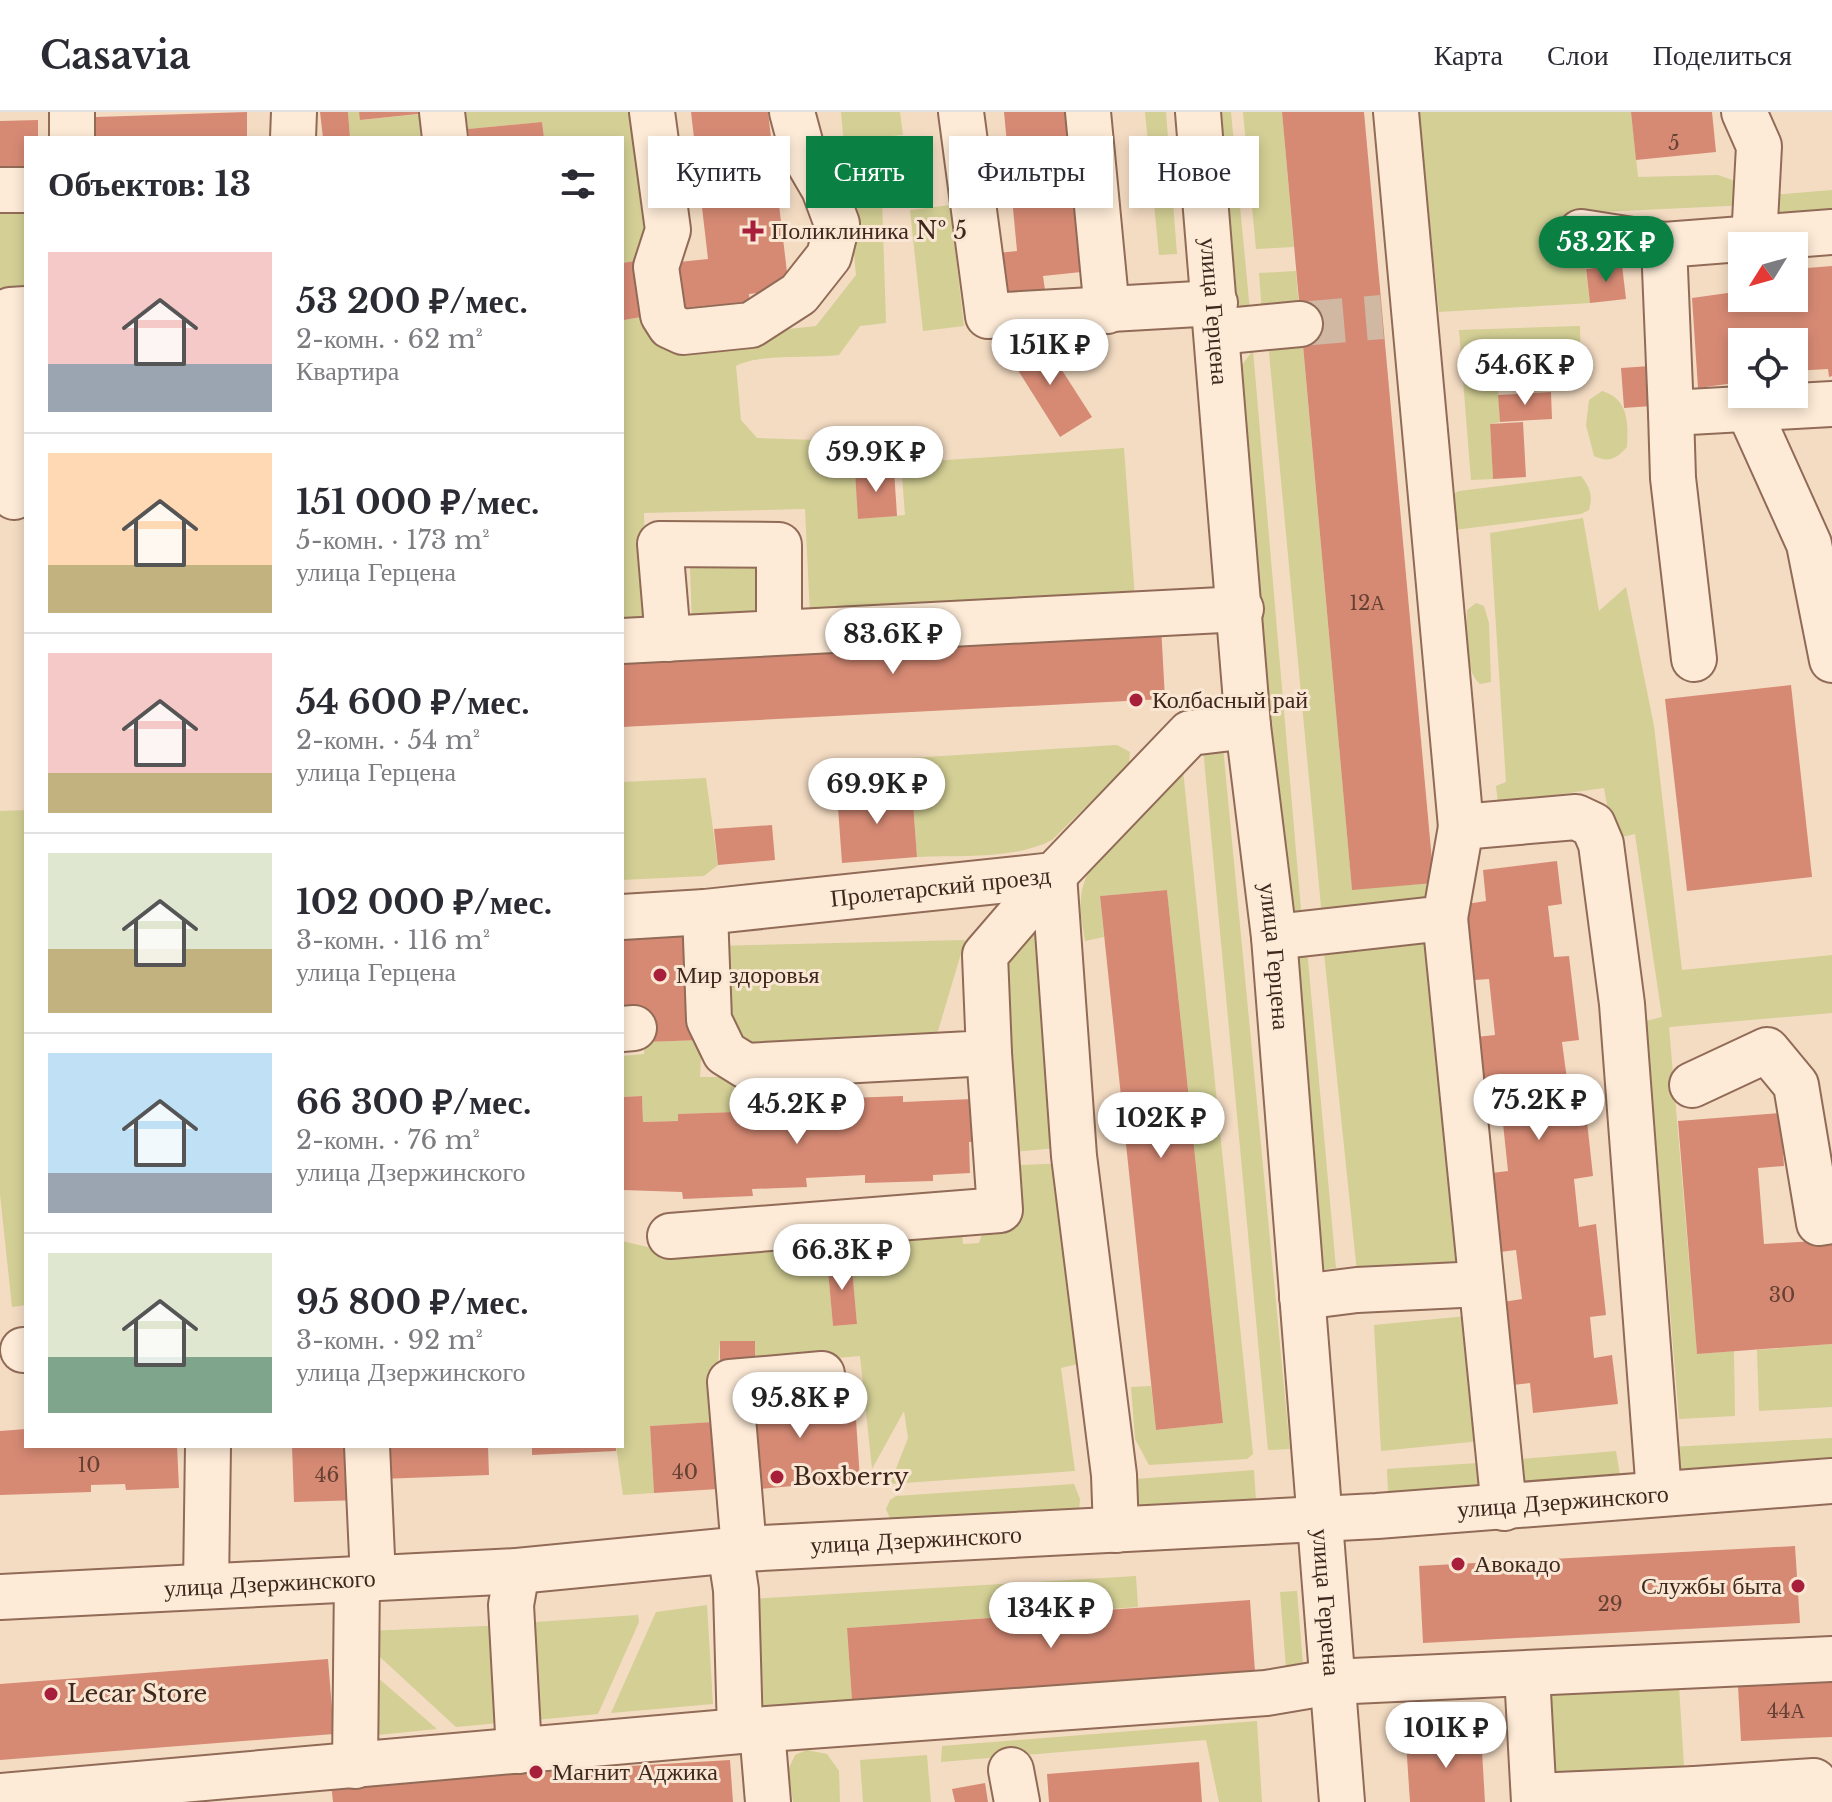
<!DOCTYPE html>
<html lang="ru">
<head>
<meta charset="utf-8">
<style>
  :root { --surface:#fff; --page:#f2f2f3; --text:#2b2b33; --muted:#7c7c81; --line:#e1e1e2; --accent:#0b8043 }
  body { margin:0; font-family:"Libre Baskerville",serif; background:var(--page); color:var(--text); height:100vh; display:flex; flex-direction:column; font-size:30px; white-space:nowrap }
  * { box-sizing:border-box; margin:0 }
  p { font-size:26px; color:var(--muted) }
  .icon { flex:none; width:44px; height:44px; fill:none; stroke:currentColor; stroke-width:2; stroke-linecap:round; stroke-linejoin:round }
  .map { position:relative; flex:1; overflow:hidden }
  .details { position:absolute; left:24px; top:24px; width:600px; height:1312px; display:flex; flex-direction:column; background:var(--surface); border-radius:0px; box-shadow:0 4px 12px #0003 }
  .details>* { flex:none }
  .top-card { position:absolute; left:648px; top:24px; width:760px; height:72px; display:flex; gap:16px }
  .needle { width:52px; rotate:233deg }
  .fabs { position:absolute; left:1728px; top:120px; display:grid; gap:16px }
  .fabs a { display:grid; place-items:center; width:80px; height:80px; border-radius:0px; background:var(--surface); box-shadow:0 4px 12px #0003; font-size:40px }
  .price { position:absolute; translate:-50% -68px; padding:0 18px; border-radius:28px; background:#fff; color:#222; font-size:26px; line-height:52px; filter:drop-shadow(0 2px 4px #0008) }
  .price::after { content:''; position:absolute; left:50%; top:48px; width:24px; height:18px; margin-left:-12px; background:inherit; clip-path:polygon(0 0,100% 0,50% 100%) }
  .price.selected { background:var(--accent); color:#fff }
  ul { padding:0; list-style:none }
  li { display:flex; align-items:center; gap:24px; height:200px; padding:0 24px }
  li+li { border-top:2px solid var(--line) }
  li span { display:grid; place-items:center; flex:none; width:224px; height:160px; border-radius:0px; color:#555 }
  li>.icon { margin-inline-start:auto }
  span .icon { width:96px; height:96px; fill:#fffc; stroke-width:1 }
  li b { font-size:34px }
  h2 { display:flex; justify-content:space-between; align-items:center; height:96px; padding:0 24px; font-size:34px }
  .chip { padding:0 28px; border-radius:0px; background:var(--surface); box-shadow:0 4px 12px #0003; font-size:28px; line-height:72px }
  .chip.selected { background:var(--accent); color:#fff }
  header { display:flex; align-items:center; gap:48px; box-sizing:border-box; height:112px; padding:0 40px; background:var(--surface); border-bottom:2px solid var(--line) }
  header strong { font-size:38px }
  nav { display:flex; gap:44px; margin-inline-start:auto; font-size:28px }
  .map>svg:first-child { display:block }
  .green { fill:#d3cf95; fill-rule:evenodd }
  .building { fill:#d68a74 }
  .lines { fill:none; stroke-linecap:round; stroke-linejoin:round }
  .minor-tunnel { stroke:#d0b8a2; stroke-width:44; stroke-dasharray:44 22; stroke-linecap:butt }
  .minor-casing { stroke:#916b57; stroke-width:48 }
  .minor { stroke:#fdebd7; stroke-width:44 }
  .poi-dot { fill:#a71f3a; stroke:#fae7d3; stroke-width:3 }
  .labels { text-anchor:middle; stroke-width:6; stroke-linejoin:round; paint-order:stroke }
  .number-label { font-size:20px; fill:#654033 }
  .poi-label { font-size:24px; fill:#3f271d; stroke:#fae7d3; text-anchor:start }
  .street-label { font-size:24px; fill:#3f271d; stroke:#fae7d3 }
</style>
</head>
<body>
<header>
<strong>Casavia</strong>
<nav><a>Карта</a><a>Слои</a><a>Поделиться</a></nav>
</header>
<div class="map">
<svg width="1832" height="1690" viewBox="0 0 1832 1690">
  <rect width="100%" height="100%" fill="#f4dcc3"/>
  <!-- green -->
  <g class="green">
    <path d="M348,0H359L361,8L421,2L435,26H350Z"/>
    <path d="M466,0H634L656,134L641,148L622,151V26H544L542,10L468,17Z"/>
    <path d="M841,0H900L903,23L880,25L886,211L860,214L839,243C809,247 761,241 736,254L741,308L757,326L848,329L854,353L859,407L905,403L901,351L1124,336L1135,486L810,504L805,397L644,401L647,514L622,513V196L624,208L647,204L665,231L816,214L856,163Z"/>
    <path d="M1145,0H1166L1177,142L1159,143Z"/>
    <path d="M1217,0H1231L1250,199L1236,192Z"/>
    <path d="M1243,0H1282L1294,135L1256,137Z"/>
    <path d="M1418,0H1631L1638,65L1718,63L1744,72L1749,93L1578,101L1590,191L1439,200Z"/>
    <path d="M1832,78V96C1814,108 1786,105 1769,95L1773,83Z"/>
    <path d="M0,89L26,90V184L0,185Z"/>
    <path d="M950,93L964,214L923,219L910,98Z"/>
    <path d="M1296,159L1299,199L1262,202L1259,161Z"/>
    <path d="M1580,214L1581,274L1527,281L1524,244L1496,246L1500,310L1490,312L1493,367L1471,368L1459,218Z"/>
    <path d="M1302,224L1352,777L1434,771L1437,800L1323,816L1268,230Z"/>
    <path d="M1253,238L1302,809L1288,810L1239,257Z"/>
    <path d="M1602,279C1629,287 1628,311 1627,335C1616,347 1609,351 1594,344L1586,313L1589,288Z"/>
    <path d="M1581,364C1590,375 1593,384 1589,398L1581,402L1454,418L1449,384L1459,379Z"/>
    <path d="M1583,406L1599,499L1626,475L1654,614L1682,858L1832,843V901L1669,915L1697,1242L1734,1239L1735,1304L1679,1307L1646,909L1662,905L1635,722L1613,727L1604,676L1498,691L1496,674L1506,670L1490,421Z"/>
    <path d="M767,451L770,506L692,512L690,455Z"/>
    <path d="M1476,491L1484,494L1489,511L1491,570L1480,572C1463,557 1466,518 1467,498Z"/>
    <path d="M1117,633L1130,640L1129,652L1052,728C1013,748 960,743 917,745L910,646Z"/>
    <path d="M1223,635L1290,1337L1268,1338L1203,636Z"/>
    <path d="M1183,658L1253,1342L1247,1347L1149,1353L1135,1327L1131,1275L1151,1274L1156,1318L1223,1311L1167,778L1100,784L1104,825L1085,829C1082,810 1078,793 1083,774C1094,734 1154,687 1183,658Z"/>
    <path d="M706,666L718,753L704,764L622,768V670Z"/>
    <path d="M26,698V1193L12,1195L0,1082V699Z"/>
    <path d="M1046,814L1068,1035L1012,1040L999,856L1017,823Z"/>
    <path d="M1428,825L1463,1152L1357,1160L1323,831Z"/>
    <path d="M965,828L938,919L916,933H735L714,834Z"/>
    <path d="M1307,837L1336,1156L1318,1158L1290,838Z"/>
    <path d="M702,928L700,965H763L764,999L678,1002V1009L643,1010L642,984L622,985V944L644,942L645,930Z"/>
    <path d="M1070,1051L1091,1249L1061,1256L1075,1359L890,1372L908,1326L904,1299L872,1357L860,1244L755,1253L754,1229H720L713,1310L650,1314L654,1381L623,1383L616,1334H622V1129L669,1140L962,1120L963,1132L979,1131L983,1119L1021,1100L1020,1053ZM851,1145L857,1212L833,1214L827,1147Z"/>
    <path d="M1467,1204L1481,1329L1381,1339L1374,1213Z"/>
    <path d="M1832,1232V1295L1759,1299L1757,1238Z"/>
    <path d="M1832,1326V1350L1672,1360L1671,1335Z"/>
    <path d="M1616,1339L1620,1363L1511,1371L1509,1348Z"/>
    <path d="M1492,1350L1494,1372L1388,1380L1387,1357Z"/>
    <path d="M1254,1358L1256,1389L1137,1396L1135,1367Z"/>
    <path d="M1074,1372L1080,1387L1079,1400L898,1410L890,1406L886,1397L890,1388L896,1384Z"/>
    <path d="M1136,1464L1138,1495L847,1516L852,1587L896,1585L897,1598L768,1605L760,1592L750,1487Z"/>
    <path d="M1297,1479L1303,1552L1286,1556L1280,1480Z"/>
    <path d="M707,1493L713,1592L611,1601L656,1500Z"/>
    <path d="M638,1503L639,1510L598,1602L525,1609L521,1511Z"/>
    <path d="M508,1513L511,1610L456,1615L368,1534L367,1519Z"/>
    <path d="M362,1552L437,1617L368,1624Z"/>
    <path d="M1679,1574L1684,1655L1554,1663L1549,1581Z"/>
    <path d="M1257,1609L1262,1690H1219L1206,1628L941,1650L942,1634Z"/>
    <path d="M807,1638L827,1642L839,1659L840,1690H793L788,1658L795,1643Z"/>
    <path d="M927,1643L931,1690H863L860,1648Z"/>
  </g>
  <!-- building -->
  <g class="building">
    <path d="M247,0V26H96V5Z"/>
    <path d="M320,0H348L350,26H323Z"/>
    <path d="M359,0H418V2L360,8Z"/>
    <path d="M691,0H768L789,177L749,182L750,196L675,204L669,151L708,147Z"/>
    <path d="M1004,0H1075L1091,159L1043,164L1045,178L992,183L988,142L1017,139Z"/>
    <path d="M1282,0H1364L1434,771L1352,778Z"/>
    <path d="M1631,0H1712L1716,40L1636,48Z"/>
    <path d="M38,8V26H26V58L0,59V9Z"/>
    <path d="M542,10L544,26H469L468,17Z"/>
    <path d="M641,148L647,204L624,208L622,151Z"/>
    <path d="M1622,153L1626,187L1590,191L1586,157Z"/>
    <path d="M1832,154V264L1829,265L1828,257L1794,259V230H1742V270L1698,276L1692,186L1742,179V186H1794V157Z"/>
    <path d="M1040,224L1092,305L1060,325L1009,244Z"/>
    <path d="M1650,254L1652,294L1624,296L1621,256Z"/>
    <path d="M1551,280L1552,307L1500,310L1498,283Z"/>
    <path d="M1523,310L1526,365L1493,367L1490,312Z"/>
    <path d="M894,357L897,404L858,407L855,360Z"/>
    <path d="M1161,513L1165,587L622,615V541Z"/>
    <path d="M1791,573L1812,765L1687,779L1665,587Z"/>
    <path d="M912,677L917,745L842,751L837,682Z"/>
    <path d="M772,713L775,748L718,753L714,717Z"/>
    <path d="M1557,749L1562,792L1548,794L1554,845L1569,844L1579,928L1562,930L1568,975L1583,973L1593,1064L1574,1067L1579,1115L1596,1112L1606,1203L1590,1205L1594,1246L1612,1243L1618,1292L1533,1301L1530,1271L1513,1273L1503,1190L1522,1187L1516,1138L1500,1140L1491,1061L1508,1059L1502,1002L1486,1004L1476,925L1495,923L1489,867L1475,868L1466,792L1486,789L1483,758Z"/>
    <path d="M1167,778L1223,1311L1156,1318L1100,784Z"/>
    <path d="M697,823L702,928L645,930L622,902V826Z"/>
    <path d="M642,984L643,1010L678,1009V1002L821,997V987L903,984V990L972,987L984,1029L969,1030L970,1061L933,1063V1069L865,1071V1063L806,1066L807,1075L752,1077L753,1084L683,1087L682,1080L622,1078V985Z"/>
    <path d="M1780,1001L1784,1054L1758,1056L1764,1132L1832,1128V1232L1697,1242L1678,1009Z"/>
    <path d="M851,1145L857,1212L833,1214L827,1147Z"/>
    <path d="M720,1229H755V1253L720,1254Z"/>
    <path d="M854,1277L860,1368L747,1378L740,1289Z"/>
    <path d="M713,1310L718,1377L654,1381L650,1314Z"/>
    <path d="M26,1317V1334H177L179,1376L126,1378L125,1372L91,1373V1380L0,1383V1319Z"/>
    <path d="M292,1334H360L362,1388L294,1390Z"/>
    <path d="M379,1334H488L489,1363L380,1367Z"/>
    <path d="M532,1334H616V1339L532,1343Z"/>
    <path d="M1795,1434L1800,1511L1423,1531L1419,1454Z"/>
    <path d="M1250,1488L1255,1560L852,1588L847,1516Z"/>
    <path d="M328,1547L334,1622L0,1648V1572Z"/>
    <path d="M1832,1569V1625L1741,1629L1738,1574Z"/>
    <path d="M1481,1622L1485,1690H1410L1406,1630Z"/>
    <path d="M730,1648L733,1690H333L331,1672Z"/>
    <path d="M1199,1650L1202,1690H1049L1047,1662Z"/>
    <path d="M985,1671L988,1690H955L952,1677Z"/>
  </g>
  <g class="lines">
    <!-- minor-tunnel -->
    <path class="minor-tunnel" d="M1300,212L1382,205"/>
    <defs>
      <g id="minor">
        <path d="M72,0V26"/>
        <path d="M442,0L445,26"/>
        <path d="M652,0L668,118L656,155L663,203L670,214L683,220L751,213L799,182L829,144L837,112L824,77L803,41L792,0"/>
        <path d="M961,0L988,204L1215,191"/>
        <path d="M1088,0L1107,199"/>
        <path id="s1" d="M1198,0L1248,614L1274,825L1342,1690"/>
        <path d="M1396,0L1461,715L1576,705L1593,713L1601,732L1622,892L1659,1381"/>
        <path d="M1744,0L1759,34L1754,128"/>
        <path d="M293,26L294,0"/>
        <path d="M0,78H26"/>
        <path d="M1581,120L1664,133"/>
        <path d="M1832,120L1664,133L1671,301L1832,292"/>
        <path d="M1217,220L1300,212"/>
        <path d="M1749,299L1809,432L1832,548"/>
        <path d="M1671,301L1673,366L1694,547"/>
        <path d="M14,385L10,198L26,197"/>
        <path d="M668,527L660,432L779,433V519"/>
        <path d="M622,529L1241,497"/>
        <path d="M705,800L709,908L725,941L746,954L989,941L985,843L1054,763L1074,1044L1114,1363L1116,1418"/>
        <path id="s2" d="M622,805L705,800L1054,763L1190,621L1248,614"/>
        <path d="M1445,806L1504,1396"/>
        <path d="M1274,825L1445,806L1461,715"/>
        <path d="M622,917L634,916"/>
        <path d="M1692,973L1767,938L1796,973L1819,1111L1832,1109"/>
        <path d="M670,1124L1000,1098L989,941"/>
        <path d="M1302,1185L1357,1178L1481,1172"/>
        <path d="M23,1238H26"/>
        <path d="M367,1334L373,1467"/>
        <path d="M744,1437L730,1270L822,1262"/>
        <path d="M730,1438L736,1478L740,1619"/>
        <path d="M517,1459L511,1493L519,1639"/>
        <path d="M206,1473L208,1334"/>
        <path id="s3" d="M0,1485L517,1459L744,1437L1377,1404L1832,1369"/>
        <path d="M1527,1562L1534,1690"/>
        <path d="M762,1618L768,1690"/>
        <path d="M355,1654L357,1467"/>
        <path d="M1011,1658L1017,1690"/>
        <path d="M1695,1677L1814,1669V1690"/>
        <path d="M0,1684L740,1619L1266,1581L1331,1570L1832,1547"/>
        <path d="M1534,1684L1695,1677L1697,1690"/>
      </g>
    </defs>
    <!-- minor casing -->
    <use href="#minor" class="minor-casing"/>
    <!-- minor -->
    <use href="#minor" class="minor"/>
  </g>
  <!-- markers -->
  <g class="poi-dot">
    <path d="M749 107h8v8h8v8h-8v8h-8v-8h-8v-8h8z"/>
    <circle cx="1136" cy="588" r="8"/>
    <circle cx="660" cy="863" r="8"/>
    <circle cx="777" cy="1365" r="8"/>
    <circle cx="1458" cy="1452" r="8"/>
    <circle cx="1798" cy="1474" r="8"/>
    <circle cx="51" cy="1582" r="8"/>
    <circle cx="536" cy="1660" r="8"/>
  </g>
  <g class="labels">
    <!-- number labels -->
    <g class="number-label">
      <text x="1674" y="38">5</text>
      <text x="1367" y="498">12А</text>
      <text x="1782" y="1190">30</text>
      <text x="89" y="1360">10</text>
      <text x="685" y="1367">40</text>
      <text x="327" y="1370">46</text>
      <text x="1610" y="1499">29</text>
      <text x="1786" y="1606">44А</text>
    </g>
    <!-- poi labels -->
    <g class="poi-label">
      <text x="771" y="127">Поликлиника № 5</text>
      <text x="1152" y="596">Колбасный рай</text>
      <text x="676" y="871">Мир здоровья</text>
      <text x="793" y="1373">Boxberry</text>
      <text x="1474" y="1460">Авокадо</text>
      <text x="1782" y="1482" text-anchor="end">Службы быта</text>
      <text x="67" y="1590">Lecar Store</text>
      <text x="552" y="1668">Магнит Аджика</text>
    </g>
    <!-- street labels -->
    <g class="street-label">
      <text dy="8" stroke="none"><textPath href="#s1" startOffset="200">улица Герцена</textPath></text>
      <text dy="8" stroke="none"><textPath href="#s2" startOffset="320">Пролетарский проезд</textPath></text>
      <text dy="8" stroke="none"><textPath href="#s1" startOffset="848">улица Герцена</textPath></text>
      <text dy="8" stroke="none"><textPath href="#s3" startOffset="1566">улица Дзержинского</textPath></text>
      <text dy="8" stroke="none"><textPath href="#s3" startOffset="918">улица Дзержинского</textPath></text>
      <text dy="8" stroke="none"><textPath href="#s3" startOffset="270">улица Дзержинского</textPath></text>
      <text dy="8" stroke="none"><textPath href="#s1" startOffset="1496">улица Герцена</textPath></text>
    </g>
  </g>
</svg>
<div class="fabs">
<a><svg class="needle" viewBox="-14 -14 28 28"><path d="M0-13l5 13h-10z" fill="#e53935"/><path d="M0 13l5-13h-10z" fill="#7c7c81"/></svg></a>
<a><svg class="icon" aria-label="locate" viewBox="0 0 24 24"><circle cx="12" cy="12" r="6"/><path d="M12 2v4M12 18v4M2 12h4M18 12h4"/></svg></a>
</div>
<b class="price selected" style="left:1606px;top:172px">53.2K ₽</b>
<b class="price" style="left:1050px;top:275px">151K ₽</b>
<b class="price" style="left:1525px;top:295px">54.6K ₽</b>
<b class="price" style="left:876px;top:382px">59.9K ₽</b>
<b class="price" style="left:893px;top:564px">83.6K ₽</b>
<b class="price" style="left:877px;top:714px">69.9K ₽</b>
<b class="price" style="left:1539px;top:1030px">75.2K ₽</b>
<b class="price" style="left:797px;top:1034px">45.2K ₽</b>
<b class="price" style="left:1161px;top:1048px">102K ₽</b>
<b class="price" style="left:842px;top:1180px">66.3K ₽</b>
<b class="price" style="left:800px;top:1328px">95.8K ₽</b>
<b class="price" style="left:1051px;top:1538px">134K ₽</b>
<b class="price" style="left:1446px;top:1658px">101K ₽</b>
<div class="top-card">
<a class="chip">Купить</a>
<a class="chip selected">Снять</a>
<a class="chip">Фильтры</a>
<a class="chip">Новое</a>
</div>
<section class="details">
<h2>Объектов: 13<svg class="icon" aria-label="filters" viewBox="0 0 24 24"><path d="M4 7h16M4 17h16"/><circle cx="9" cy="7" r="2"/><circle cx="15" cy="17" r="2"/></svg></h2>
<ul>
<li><span style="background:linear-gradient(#f6c9c9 70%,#9aa5b1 0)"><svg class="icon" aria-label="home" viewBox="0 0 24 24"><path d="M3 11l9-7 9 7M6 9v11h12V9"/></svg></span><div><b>53 200 ₽/мес.</b><p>2-комн. · 62 m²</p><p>Квартира</p></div></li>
<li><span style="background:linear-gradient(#ffd9b3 70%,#c2b280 0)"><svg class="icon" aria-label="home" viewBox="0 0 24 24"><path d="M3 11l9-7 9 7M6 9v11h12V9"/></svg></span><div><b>151 000 ₽/мес.</b><p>5-комн. · 173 m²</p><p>улица Герцена</p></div></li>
<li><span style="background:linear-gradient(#f6c9c9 75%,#c2b280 0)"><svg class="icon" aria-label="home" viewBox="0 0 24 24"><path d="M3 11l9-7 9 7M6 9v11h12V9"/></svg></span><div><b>54 600 ₽/мес.</b><p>2-комн. · 54 m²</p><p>улица Герцена</p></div></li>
<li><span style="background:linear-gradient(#dfe7d0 60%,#c2b280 0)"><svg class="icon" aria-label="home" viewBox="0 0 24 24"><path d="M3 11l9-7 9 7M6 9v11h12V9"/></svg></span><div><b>102 000 ₽/мес.</b><p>3-комн. · 116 m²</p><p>улица Герцена</p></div></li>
<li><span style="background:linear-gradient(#bfe0f5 75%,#9aa5b1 0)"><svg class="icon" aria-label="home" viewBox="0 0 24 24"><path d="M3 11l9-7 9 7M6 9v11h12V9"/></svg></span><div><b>66 300 ₽/мес.</b><p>2-комн. · 76 m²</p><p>улица Дзержинского</p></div></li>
<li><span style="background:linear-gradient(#dfe7d0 65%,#7fa58c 0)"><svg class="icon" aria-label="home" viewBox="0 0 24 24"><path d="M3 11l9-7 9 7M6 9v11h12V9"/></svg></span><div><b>95 800 ₽/мес.</b><p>3-комн. · 92 m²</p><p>улица Дзержинского</p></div></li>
</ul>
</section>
</div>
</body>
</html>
